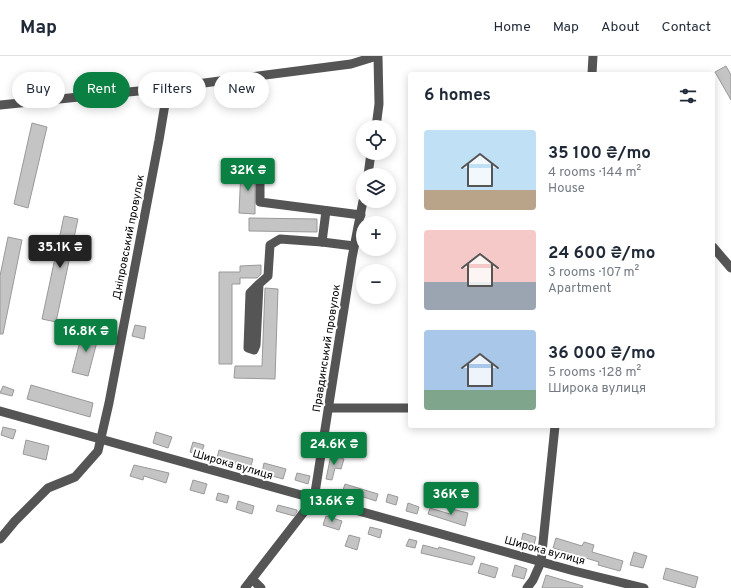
<!DOCTYPE html>
<html lang="en">
<head>
<meta charset="utf-8">
<style>
  :root { --surface:#fff; --page:#f6f6f7; --text:#1f2937; --muted:#747a83; --line:#e0e1e3; --accent:#0b8043 }
  body { margin:0; font-family:Overpass,sans-serif; background:var(--page); color:var(--text); height:100vh; display:flex; flex-direction:column; font-size:15px; white-space:nowrap }
  * { box-sizing:border-box; margin:0 }
  p { font-size:13px; color:var(--muted) }
  .icon { flex:none; width:22px; height:22px; fill:none; stroke:currentColor; stroke-width:2; stroke-linecap:round; stroke-linejoin:round }
  .map { position:relative; flex:1; overflow:hidden }
  .details { position:absolute; left:408px; top:16px; width:307px; height:356px; display:flex; flex-direction:column; background:var(--surface); border-radius:4px; box-shadow:0 2px 10px #0003 }
  .details>* { flex:none }
  .guide { position:absolute; left:12px; top:16px; width:336px; height:36px; display:flex; gap:8px }
  .tools { position:absolute; left:356px; top:64px; display:grid; gap:8px }
  .tools a { display:grid; place-items:center; width:40px; height:40px; border-radius:50%; background:var(--surface); box-shadow:0 2px 10px #0003; font-size:20px }
  .price { position:absolute; translate:-50% -34px; padding:0 9px; border-radius:4px; background:var(--accent); color:#fff; font-size:13px; line-height:26px; filter:drop-shadow(0 1px 2px #0008) }
  .price::after { content:''; position:absolute; left:50%; top:24px; width:12px; height:9px; margin-left:-6px; background:inherit; clip-path:polygon(0 0,100% 0,50% 100%) }
  .price.active { background:#222; color:#fff }
  ul { padding:0; list-style:none }
  li { display:flex; align-items:center; gap:12px; height:100px; padding:0 16px }
  li span { display:grid; place-items:center; flex:none; width:112px; height:80px; border-radius:4px; color:#555 }
  li>.icon { margin-inline-start:auto }
  span .icon { width:48px; height:48px; fill:#fffc; stroke-width:1 }
  li b { font-size:17px }
  h2 { display:flex; justify-content:space-between; align-items:center; height:48px; padding:0 16px; font-size:17px }
  .pill { padding:0 14px; border-radius:18px; background:var(--surface); box-shadow:0 2px 10px #0003; font-size:14px; line-height:36px }
  .pill.active { background:var(--accent); color:#fff }
  header { display:flex; align-items:center; gap:24px; box-sizing:border-box; height:56px; padding:0 20px; background:var(--surface); border-bottom:1px solid var(--line) }
  header strong { font-size:19px }
  nav { display:flex; gap:22px; margin-inline-start:auto; font-size:14px }
  .map>svg:first-child { display:block }
  .building { fill:#c4c4c4; stroke:#999 }
  .lines { fill:none; stroke-linecap:round; stroke-linejoin:round }
  .minor { stroke:#555; stroke-width:9 }
  .labels { text-anchor:middle; stroke-width:4; stroke-linejoin:round; paint-order:stroke }
  .street-label { font-size:11px; fill:#000; stroke:#fff }
</style>
</head>
<body>
<header>
<strong>Map</strong>
<nav><a>Home</a><a>Map</a><a>About</a><a>Contact</a></nav>
</header>
<div class="map">
<svg width="731" height="532" viewBox="0 0 731 532">
  <rect width="100%" height="100%" fill="#fff"/>
  <!-- building -->
  <g class="building">
    <path d="M726,10L731,19V44L715,16Z"/>
    <path d="M32,67L47,71L28,152L14,148Z"/>
    <path d="M241,113H255V158L239,157Z"/>
    <path d="M64,160L78,163L56,266L42,263Z"/>
    <path d="M249,162L317,163V176L249,175Z"/>
    <path d="M8,181L22,184L3,278H0V220Z"/>
    <path d="M261,209V218L257,222H240V228H232V308H219V216H240V210Z"/>
    <path d="M265,232L278,233L275,323L234,322L235,310H262Z"/>
    <path d="M135,269L146,271L144,283L132,280Z"/>
    <path d="M83,274L99,278L88,320L72,316Z"/>
    <path d="M31,329L93,347L90,361L27,343Z"/>
    <path d="M3,330L14,334L12,340L0,337Z"/>
    <path d="M3,371L16,374L13,383L1,379Z"/>
    <path d="M156,376L172,381L168,392L153,387Z"/>
    <path d="M26,384L49,390L46,404L23,398Z"/>
    <path d="M193,386L204,389L201,399L190,396Z"/>
    <path d="M219,394L253,403L250,413L217,402Z"/>
    <path d="M331,399L344,403L341,413L335,412L332,424L326,423Z"/>
    <path d="M264,407L286,413L283,423L262,417Z"/>
    <path d="M134,409L169,417L166,427L144,420L143,424L130,420Z"/>
    <path d="M297,417L310,420L308,428L295,424Z"/>
    <path d="M193,424L207,428L204,438L190,434Z"/>
    <path d="M345,428L378,438L376,445L354,438V441L342,437Z"/>
    <path d="M218,437L229,440L227,447L216,444Z"/>
    <path d="M388,438L398,441L396,449L386,446Z"/>
    <path d="M238,445L254,450L252,458L236,453Z"/>
    <path d="M408,447L419,451L417,458L406,455Z"/>
    <path d="M278,449L297,454V456L294,460L276,455Z"/>
    <path d="M430,452L450,458L452,453L468,457L465,470L428,458Z"/>
    <path d="M326,460L342,465L339,474L323,469Z"/>
    <path d="M370,471L382,474L380,482L368,478Z"/>
    <path d="M523,477L536,481L534,489L521,486Z"/>
    <path d="M349,479L360,482L357,494L345,490Z"/>
    <path d="M556,482L582,490L584,486L594,489L592,496L623,505L620,515L598,509L599,506L553,492Z"/>
    <path d="M409,483L417,485L415,492L406,490Z"/>
    <path d="M423,489L438,493L439,491L475,501L472,509L421,497Z"/>
    <path d="M634,496L647,500L643,512L630,509Z"/>
    <path d="M481,507L498,512L495,522L478,517Z"/>
    <path d="M515,509L527,513L524,523L512,520Z"/>
    <path d="M666,512L698,521L695,532L663,523Z"/>
    <path d="M546,519L583,530L582,532H542Z"/>
  </g>
  <g class="lines">
    <!-- minor -->
    <g class="minor">
      <path d="M592,18L593,0"/>
      <path d="M0,49L158,33L351,8L377,0"/>
      <path d="M376,71L379,48L378,0"/>
      <path d="M368,119L371,97"/>
      <path d="M260,122V146L361,159"/>
      <path d="M322,186L354,190"/>
      <path d="M713,191L731,212"/>
      <path d="M259,228L250,237L248,292L254,294L256,289L259,228L268,220L270,189L280,183L322,186L326,155"/>
      <path d="M329,352H410"/>
      <path d="M0,355L574,515L644,532"/>
      <path d="M0,483L15,465L48,432L75,421L98,395L109,347L159,84L166,42L158,33"/>
      <path d="M252,523L261,532"/>
      <path d="M245,532L314,443L352,202L363,145"/>
      <path d="M527,532L533,524L541,506L555,370"/>
    </g>
  </g>
  <g class="labels">
    <!-- street labels -->
    <g class="street-label">
      <text transform="translate(128 181) rotate(-79)" y="4">Дніпровський провулок</text>
      <text transform="translate(326 292) rotate(-81)" y="4">Правдинський провулок</text>
      <text transform="translate(233 408) rotate(16)" y="4">Широка вулиця</text>
      <text transform="translate(545 494) rotate(15)" y="4">Широка вулиця</text>
    </g>
  </g>
</svg>
<div class="tools">
<a><svg class="icon" aria-label="locate" viewBox="0 0 24 24"><circle cx="12" cy="12" r="6"/><path d="M12 2v4M12 18v4M2 12h4M18 12h4"/></svg></a>
<a><svg class="icon" aria-label="layers" viewBox="0 0 24 24"><path d="M12 4l9 5-9 5-9-5zM3 14l9 5 9-5"/></svg></a>
<a>+</a>
<a>−</a>
</div>
<b class="price" style="left:248px;top:136px">32K ₴</b>
<b class="price active" style="left:60px;top:213px">35.1K ₴</b>
<b class="price" style="left:86px;top:297px">16.8K ₴</b>
<b class="price" style="left:334px;top:410px">24.6K ₴</b>
<b class="price" style="left:451px;top:460px">36K ₴</b>
<b class="price" style="left:332px;top:467px">13.6K ₴</b>
<div class="guide">
<a class="pill">Buy</a>
<a class="pill active">Rent</a>
<a class="pill">Filters</a>
<a class="pill">New</a>
</div>
<section class="details">
<h2>6 homes<svg class="icon" aria-label="filters" viewBox="0 0 24 24"><path d="M4 7h16M4 17h16"/><circle cx="9" cy="7" r="2"/><circle cx="15" cy="17" r="2"/></svg></h2>
<ul>
<li><span style="background:linear-gradient(#bfe0f5 75%,#b9a48a 0)"><svg class="icon" aria-label="home" viewBox="0 0 24 24"><path d="M3 11l9-7 9 7M6 9v11h12V9"/></svg></span><div><b>35 100 ₴/mo</b><p>4 rooms · 144 m²</p><p>House</p></div></li>
<li><span style="background:linear-gradient(#f6c9c9 65%,#9aa5b1 0)"><svg class="icon" aria-label="home" viewBox="0 0 24 24"><path d="M3 11l9-7 9 7M6 9v11h12V9"/></svg></span><div><b>24 600 ₴/mo</b><p>3 rooms · 107 m²</p><p>Apartment</p></div></li>
<li><span style="background:linear-gradient(#a9c7e8 75%,#7fa58c 0)"><svg class="icon" aria-label="home" viewBox="0 0 24 24"><path d="M3 11l9-7 9 7M6 9v11h12V9"/></svg></span><div><b>36 000 ₴/mo</b><p>5 rooms · 128 m²</p><p>Широка вулиця</p></div></li>
</ul>
</section>
</div>
</body>
</html>
